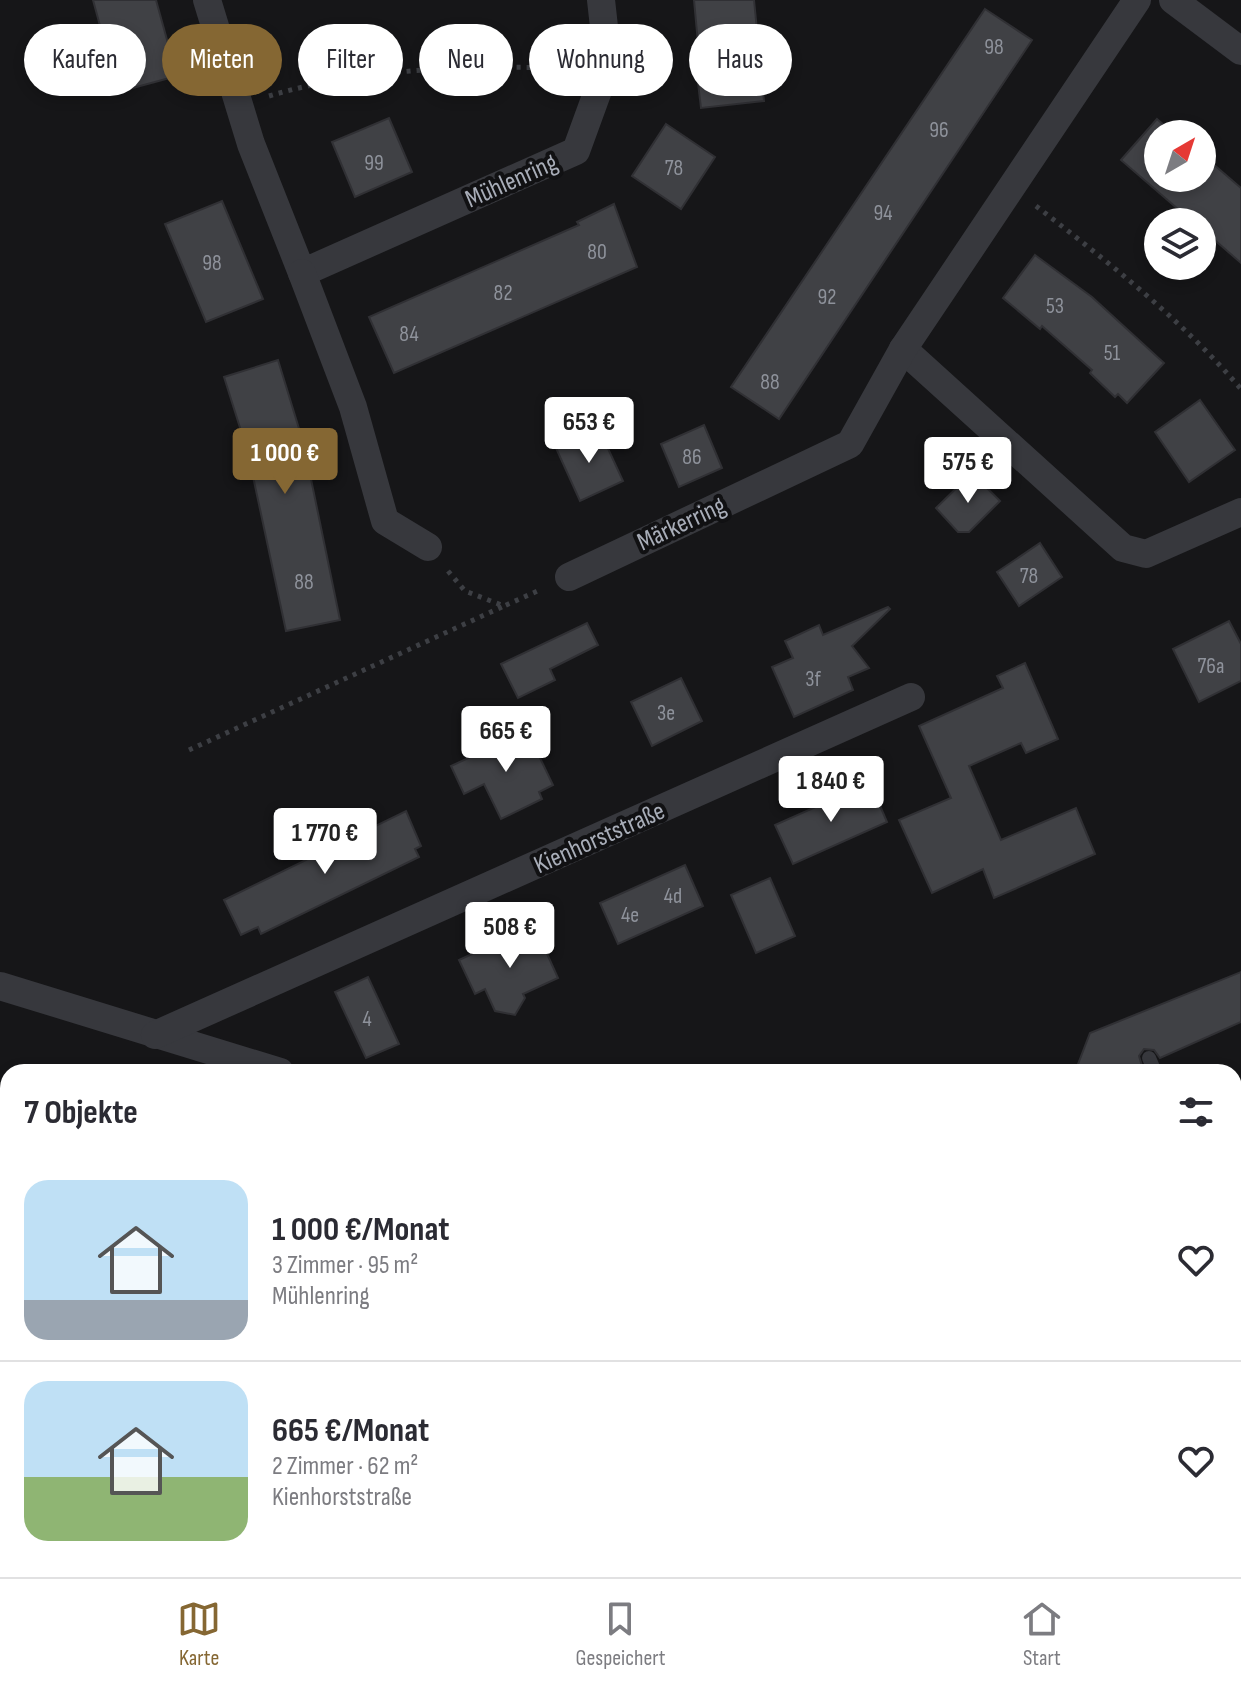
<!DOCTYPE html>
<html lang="de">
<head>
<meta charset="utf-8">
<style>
  :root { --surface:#fff; --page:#f2f2f3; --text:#2b2b33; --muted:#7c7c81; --line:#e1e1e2; --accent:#856733 }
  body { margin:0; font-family:"Sofia Sans Condensed",sans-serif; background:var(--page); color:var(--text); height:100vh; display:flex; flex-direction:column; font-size:30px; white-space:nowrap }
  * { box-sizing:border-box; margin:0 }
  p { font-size:26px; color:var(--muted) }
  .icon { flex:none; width:44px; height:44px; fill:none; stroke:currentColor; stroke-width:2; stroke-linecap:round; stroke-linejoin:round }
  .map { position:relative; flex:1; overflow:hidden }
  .drawer { position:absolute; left:0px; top:1064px; width:1242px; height:514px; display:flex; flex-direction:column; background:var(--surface); border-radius:24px 24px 0 0; box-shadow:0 4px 12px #0003 }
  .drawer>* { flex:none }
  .top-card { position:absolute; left:24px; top:24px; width:800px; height:72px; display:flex; gap:16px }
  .needle { width:52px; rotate:39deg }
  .controls { position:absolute; left:1144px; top:120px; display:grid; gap:16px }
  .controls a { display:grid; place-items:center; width:72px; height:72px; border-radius:50%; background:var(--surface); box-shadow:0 4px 12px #0003; font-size:40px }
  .price { position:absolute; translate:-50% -68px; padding:0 18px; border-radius:8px; background:#fff; color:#222; font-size:26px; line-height:52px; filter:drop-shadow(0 2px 4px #0008) }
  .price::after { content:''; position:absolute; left:50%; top:48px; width:24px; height:18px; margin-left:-12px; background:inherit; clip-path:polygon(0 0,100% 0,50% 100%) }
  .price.active { background:var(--accent); color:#fff }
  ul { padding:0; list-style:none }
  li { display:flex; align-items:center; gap:24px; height:200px; padding:0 24px }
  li+li { border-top:2px solid var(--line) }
  li span { display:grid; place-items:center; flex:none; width:224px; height:160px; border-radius:24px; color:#555 }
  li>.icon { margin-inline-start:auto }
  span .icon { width:96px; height:96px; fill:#fffc; stroke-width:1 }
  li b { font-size:34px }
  h2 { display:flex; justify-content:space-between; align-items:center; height:96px; padding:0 24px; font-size:34px }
  .chip { padding:0 28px; border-radius:36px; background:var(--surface); box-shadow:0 4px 12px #0003; font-size:28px; line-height:72px }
  .chip.active { background:var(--accent); color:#fff }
  .tabs { display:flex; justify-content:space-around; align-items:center; height:112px; border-top:2px solid var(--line); background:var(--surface); font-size:22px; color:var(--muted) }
  .tabs a { display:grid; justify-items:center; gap:4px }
  .tabs .active { color:var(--accent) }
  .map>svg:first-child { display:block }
  .building { fill:#404145; stroke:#303034; stroke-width:2 }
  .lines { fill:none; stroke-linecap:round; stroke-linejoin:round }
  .path { stroke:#3d3f44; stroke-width:5; stroke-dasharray:4 6; stroke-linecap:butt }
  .service { stroke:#37383d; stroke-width:14 }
  .minor { stroke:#37383d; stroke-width:28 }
  .labels { text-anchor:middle; stroke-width:8; stroke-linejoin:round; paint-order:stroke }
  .number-label { font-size:22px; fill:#8e929b }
  .street-label { font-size:26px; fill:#a8adb8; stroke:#111113 }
</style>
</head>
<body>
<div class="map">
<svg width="1241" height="1577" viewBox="0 0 1241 1577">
  <rect width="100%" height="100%" fill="#161618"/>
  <!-- building -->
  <g class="building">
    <path d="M93,0H156L177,76L118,92Z"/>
    <path d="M694,0H754L764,101L701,108L696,66L700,65Z"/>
    <path d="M985,9L1032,40L779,419L731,387Z"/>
    <path d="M389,118L412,172L355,197L332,142Z"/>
    <path d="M1157,119L1174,134H1158V178H1202L1205,157L1241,188V263L1202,229V222H1193L1121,160Z"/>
    <path d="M666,124L715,157L681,209L632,176Z"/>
    <path d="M222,201L263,299L206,322L165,224Z"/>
    <path d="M614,204L637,267L394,373L369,317L579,225L577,222Z"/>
    <path d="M1035,255L1092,297L1164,363L1127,403L1118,394L1115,397L1090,373L1092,370L1042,326L1040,329L1003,298Z"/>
    <path d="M278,360L304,445L340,620L286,631L248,453L224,377Z"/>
    <path d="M1200,400L1235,450L1189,482L1155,432Z"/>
    <path d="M704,425L722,468L679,487L661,444Z"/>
    <path d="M599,429L623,481L580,501L556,448Z"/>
    <path d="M972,473L1000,501L969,532H958L936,508Z"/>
    <path d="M1040,543L1062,577L1019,606L997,572Z"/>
    <path d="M888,607L890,609L852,646L869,668L848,677L853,690L794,717L772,667L793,658L785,641L819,625L823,635Z"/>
    <path d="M1229,621L1241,644V681L1199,702L1173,649Z"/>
    <path d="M587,623L598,645L550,669L555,680L518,698L501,664Z"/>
    <path d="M1025,663L1058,739L1026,753L1021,743L969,766L1001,840L1076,808L1095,854L994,898L983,869L932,893L899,820L951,798L919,726L1003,688L997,676Z"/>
    <path d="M681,678L702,721L652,746L631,702Z"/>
    <path d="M527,731L553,785L539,792L542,799L501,819L484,784L464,794L451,766Z"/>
    <path d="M872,787L887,822L793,864L775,825L858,788L860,793Z"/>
    <path d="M406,811L421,846L415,849L419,857L261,934L258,927L241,935L224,900Z"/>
    <path d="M685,865L703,906L618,944L600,903Z"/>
    <path d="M770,878L795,936L756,953L731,895Z"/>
    <path d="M534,925L558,978L523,994L525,998L515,1015L495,1011L485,989L475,994L459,960Z"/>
    <path d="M1241,972V1022L1160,1058L1154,1050L1144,1049L1139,1056L1142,1066L1129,1072H1075L1090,1033Z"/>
    <path d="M368,977L399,1044L366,1058L335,992Z"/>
  </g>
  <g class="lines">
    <!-- path -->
    <g class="path">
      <path d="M269,96C366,67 472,66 573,68"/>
      <path d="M1036,206C1108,262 1181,319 1241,389"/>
      <path d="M448,571L465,591L504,606L542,589"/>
      <path d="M189,750L504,606"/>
      <path d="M1234,1322L1239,1296"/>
    </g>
    <!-- service -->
    <path class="service" d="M1149,1058L1155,1072"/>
    <!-- minor -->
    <g class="minor">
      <path d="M207,0L251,144L302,273L576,151L608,63L601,0"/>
      <path d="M1173,0L1241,51"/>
      <path d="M302,273L353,407L385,521L428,547"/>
      <path d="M903,349L1123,548L1146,554L1241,512"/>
      <path d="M569,577L850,444L903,349L1137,0"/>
      <path d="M0,986L280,1072"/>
      <path d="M155,1035L911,697"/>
      <path d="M1234,1229L1241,1225"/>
      <path d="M1234,1250L1241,1266"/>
      <path d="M1234,1352L1241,1354"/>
    </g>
  </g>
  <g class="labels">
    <!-- number labels -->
    <g class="number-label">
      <text x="994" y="54">98</text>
      <text x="939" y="137">96</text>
      <text x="374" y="170">99</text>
      <text x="674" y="175">78</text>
      <text x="883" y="220">94</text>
      <text x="597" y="259">80</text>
      <text x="212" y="270">98</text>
      <text x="503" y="300">82</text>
      <text x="827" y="304">92</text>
      <text x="1055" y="313">53</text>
      <text x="409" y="341">84</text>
      <text x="1112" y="360">51</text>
      <text x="770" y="389">88</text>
      <text x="692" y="464">86</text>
      <text x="1029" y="583">78</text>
      <text x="304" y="589">88</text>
      <text x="1211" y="673">76a</text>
      <text x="813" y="686">3f</text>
      <text x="666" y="720">3e</text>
      <text x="673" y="903">4d</text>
      <text x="630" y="922">4e</text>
      <text x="367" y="1026">4</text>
    </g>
    <!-- street labels -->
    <g class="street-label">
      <text transform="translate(511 180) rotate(-24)" y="9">Mühlenring</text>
      <text transform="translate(681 523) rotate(-25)" y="9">Märkerring</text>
      <text transform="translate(599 837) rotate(-24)" y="9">Kienhorststraße</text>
    </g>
  </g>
</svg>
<div class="controls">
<a><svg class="needle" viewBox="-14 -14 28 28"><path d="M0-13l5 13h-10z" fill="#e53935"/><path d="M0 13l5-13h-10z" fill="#7c7c81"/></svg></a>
<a><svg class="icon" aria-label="layers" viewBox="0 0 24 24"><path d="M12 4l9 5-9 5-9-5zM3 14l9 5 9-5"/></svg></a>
</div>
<b class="price" style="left:589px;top:465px">653 €</b>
<b class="price active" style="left:285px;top:496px">1 000 €</b>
<b class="price" style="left:968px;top:505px">575 €</b>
<b class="price" style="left:506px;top:774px">665 €</b>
<b class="price" style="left:831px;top:824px">1 840 €</b>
<b class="price" style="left:325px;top:876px">1 770 €</b>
<b class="price" style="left:510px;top:970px">508 €</b>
<div class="top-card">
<a class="chip">Kaufen</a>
<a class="chip active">Mieten</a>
<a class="chip">Filter</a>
<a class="chip">Neu</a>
<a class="chip">Wohnung</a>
<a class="chip">Haus</a>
</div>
<section class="drawer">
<h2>7 Objekte<svg class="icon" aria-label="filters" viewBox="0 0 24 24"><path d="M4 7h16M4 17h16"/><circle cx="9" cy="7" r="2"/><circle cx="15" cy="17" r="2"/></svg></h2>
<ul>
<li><span style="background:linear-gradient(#bfe0f5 75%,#9aa5b1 0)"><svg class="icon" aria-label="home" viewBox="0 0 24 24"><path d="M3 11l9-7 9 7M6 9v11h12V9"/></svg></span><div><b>1 000 €/Monat</b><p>3 Zimmer · 95 m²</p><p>Mühlenring</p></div><svg class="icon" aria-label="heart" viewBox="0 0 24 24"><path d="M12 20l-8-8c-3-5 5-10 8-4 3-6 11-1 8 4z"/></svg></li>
<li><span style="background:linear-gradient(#bfe0f5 60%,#8fb573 0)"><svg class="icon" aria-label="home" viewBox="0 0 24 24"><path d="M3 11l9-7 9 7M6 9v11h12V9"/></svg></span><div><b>665 €/Monat</b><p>2 Zimmer · 62 m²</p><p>Kienhorststraße</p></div><svg class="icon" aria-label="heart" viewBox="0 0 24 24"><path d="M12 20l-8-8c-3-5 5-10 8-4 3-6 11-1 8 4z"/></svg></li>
</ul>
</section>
</div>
<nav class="tabs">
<a class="active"><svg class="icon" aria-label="map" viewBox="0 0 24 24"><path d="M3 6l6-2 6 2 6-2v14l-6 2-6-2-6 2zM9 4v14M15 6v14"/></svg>Karte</a>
<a><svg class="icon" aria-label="saved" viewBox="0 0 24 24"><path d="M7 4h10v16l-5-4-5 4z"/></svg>Gespeichert</a>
<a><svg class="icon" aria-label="home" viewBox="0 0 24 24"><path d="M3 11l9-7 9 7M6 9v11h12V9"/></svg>Start</a>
</nav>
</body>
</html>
